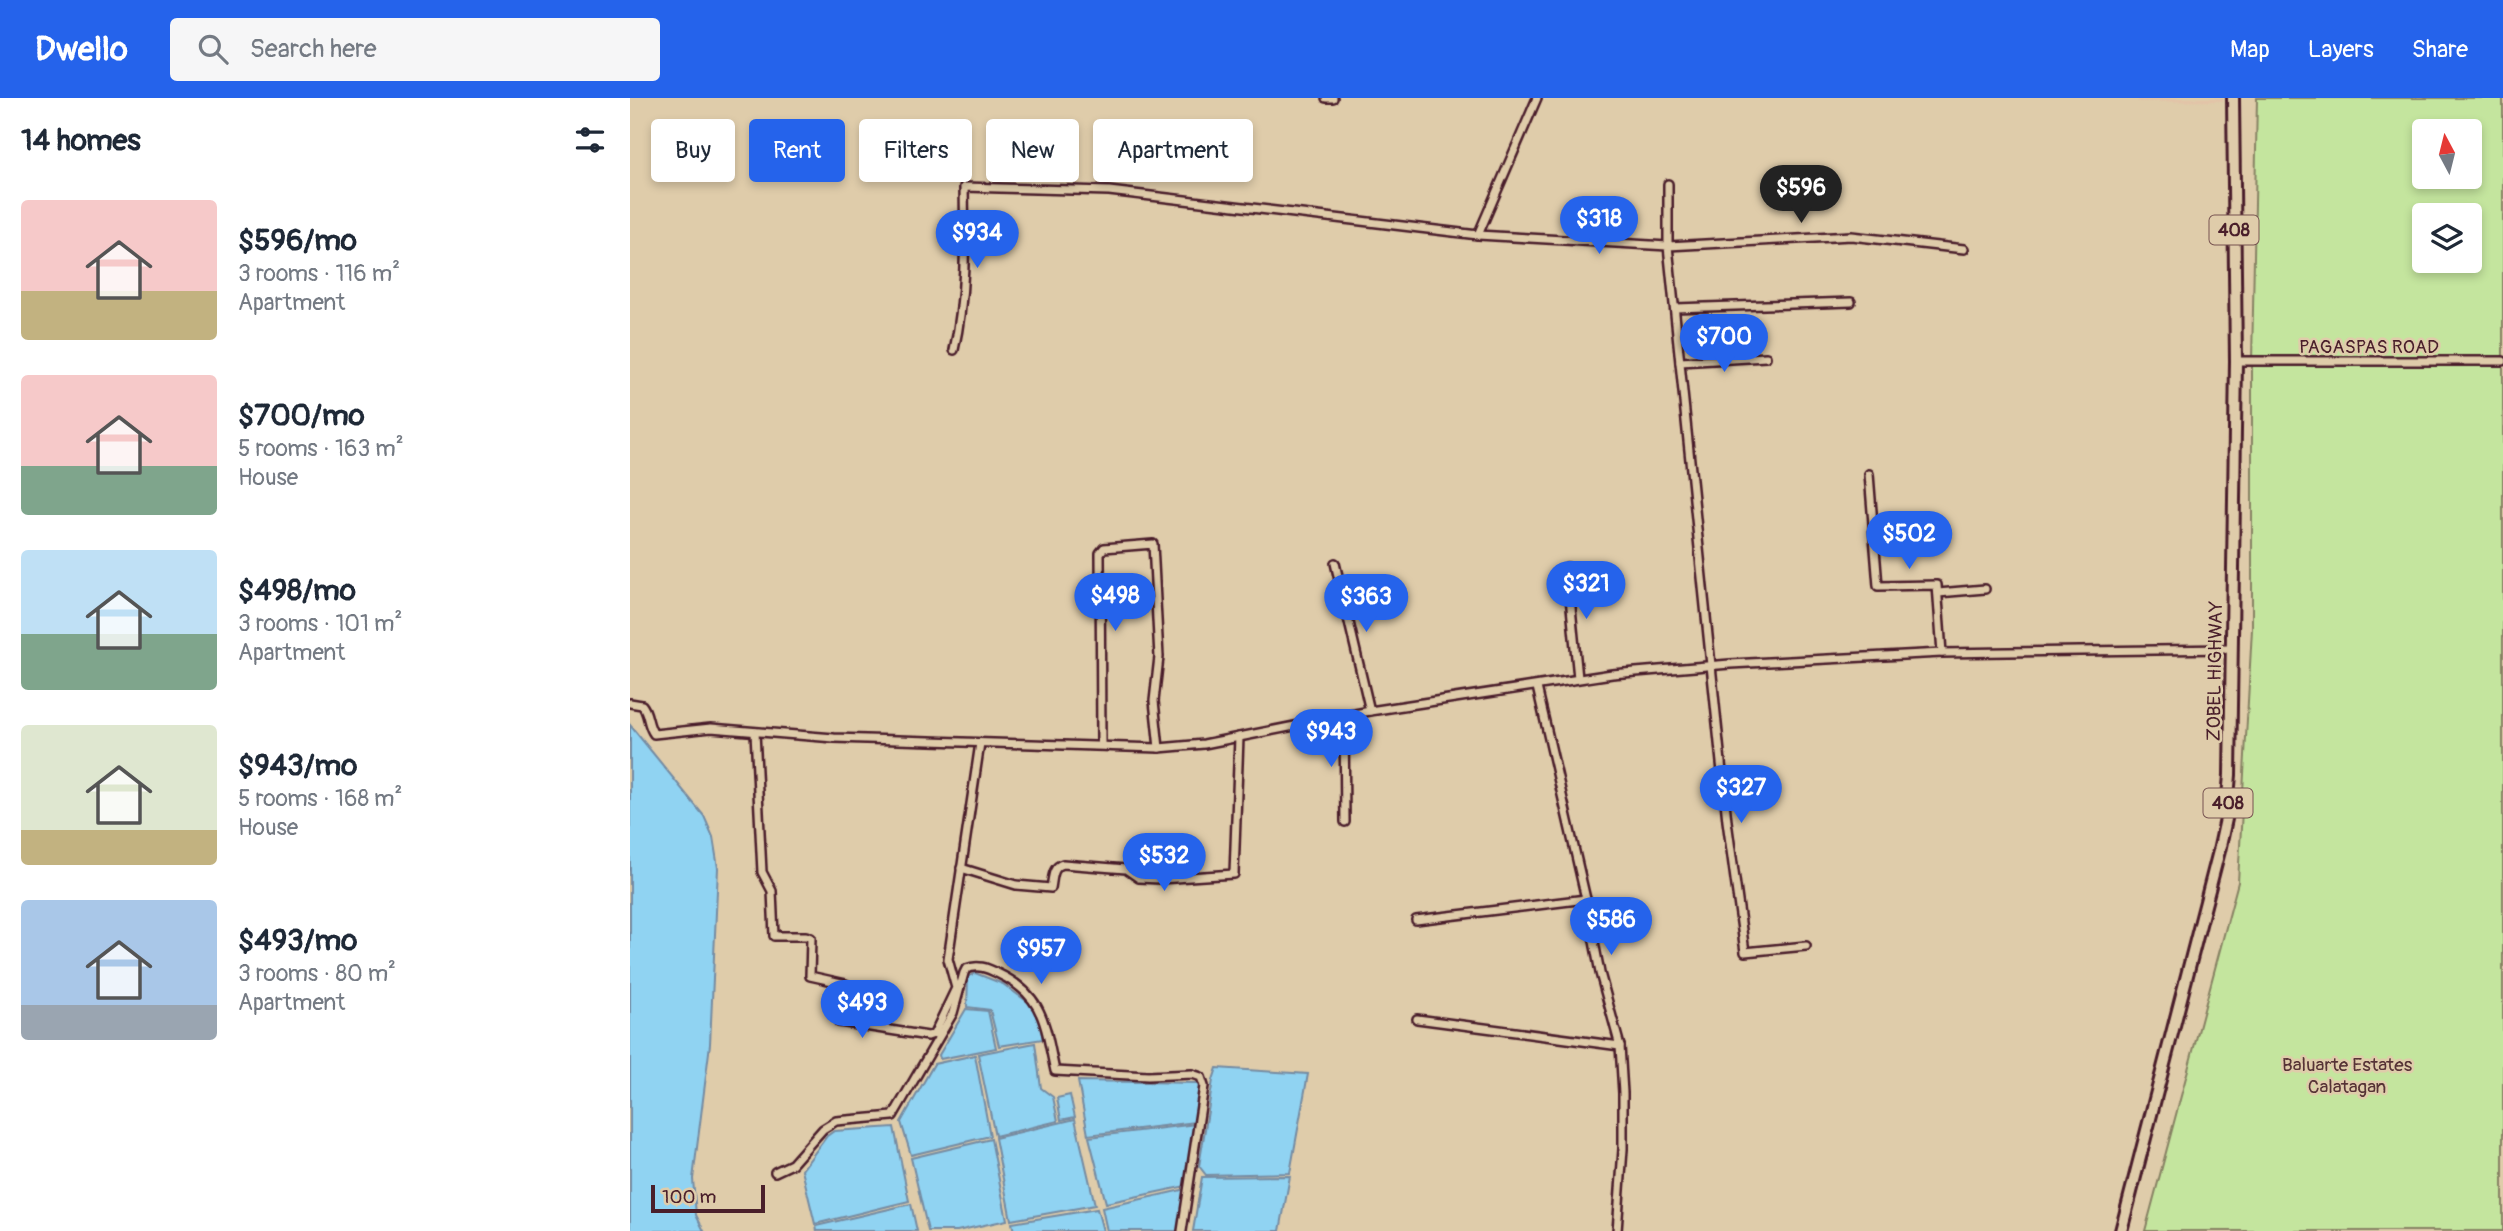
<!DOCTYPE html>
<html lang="en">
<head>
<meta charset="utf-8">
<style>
  :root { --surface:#fff; --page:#f6f6f7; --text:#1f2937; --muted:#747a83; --accent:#2563eb }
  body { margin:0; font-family:Pangolin,sans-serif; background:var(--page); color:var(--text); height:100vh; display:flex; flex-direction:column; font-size:26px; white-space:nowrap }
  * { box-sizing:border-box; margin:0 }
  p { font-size:23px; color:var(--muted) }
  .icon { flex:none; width:38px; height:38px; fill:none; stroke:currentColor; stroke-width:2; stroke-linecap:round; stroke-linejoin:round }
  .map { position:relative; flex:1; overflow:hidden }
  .sheet { display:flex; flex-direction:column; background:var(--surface); width:630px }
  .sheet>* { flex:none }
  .banner { position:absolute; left:21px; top:21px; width:665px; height:63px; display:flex; gap:14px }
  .needle { width:46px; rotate:353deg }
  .buttons { position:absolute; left:1782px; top:21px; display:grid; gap:14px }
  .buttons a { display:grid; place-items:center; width:70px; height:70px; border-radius:7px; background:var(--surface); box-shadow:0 4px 10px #0003; font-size:35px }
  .scale { position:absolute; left:21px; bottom:18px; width:114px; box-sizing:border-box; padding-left:7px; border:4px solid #4a1f2b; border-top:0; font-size:19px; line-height:24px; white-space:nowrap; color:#4a1f2b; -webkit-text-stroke:5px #dfccaa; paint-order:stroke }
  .price { position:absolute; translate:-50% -60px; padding:0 16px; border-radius:24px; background:var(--accent); color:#fff; font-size:23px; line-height:46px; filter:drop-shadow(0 2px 4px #0008) }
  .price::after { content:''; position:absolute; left:50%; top:42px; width:21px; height:16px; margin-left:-10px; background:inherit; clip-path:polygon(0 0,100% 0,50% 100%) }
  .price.current { background:#222; color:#fff }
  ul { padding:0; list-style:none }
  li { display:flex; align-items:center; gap:21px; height:175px; padding:0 21px }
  li span { display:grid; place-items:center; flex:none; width:196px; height:140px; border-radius:7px; color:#555 }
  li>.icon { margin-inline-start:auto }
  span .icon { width:84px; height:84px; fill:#fffc; stroke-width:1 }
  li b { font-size:30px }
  h2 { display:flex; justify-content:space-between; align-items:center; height:84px; padding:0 21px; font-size:30px }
  .tag { padding:0 24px; border-radius:7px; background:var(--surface); box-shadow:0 4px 10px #0003; font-size:24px; line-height:63px }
  .tag.current { background:var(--accent); color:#fff }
  header { display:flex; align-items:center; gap:42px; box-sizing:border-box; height:98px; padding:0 35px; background:var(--accent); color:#fff }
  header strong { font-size:33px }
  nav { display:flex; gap:38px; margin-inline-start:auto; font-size:24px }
  .search { width:490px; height:63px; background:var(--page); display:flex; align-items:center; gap:18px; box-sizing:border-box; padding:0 24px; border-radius:7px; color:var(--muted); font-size:26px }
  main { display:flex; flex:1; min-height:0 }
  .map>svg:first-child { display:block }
  .built { fill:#e2c4a8 }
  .green { fill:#c4e59e; stroke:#878264; stroke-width:2; fill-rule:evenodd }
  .water { fill:#90d3f2; stroke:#748ba2; stroke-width:2 }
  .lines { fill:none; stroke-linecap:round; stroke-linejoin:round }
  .street-casing { stroke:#4a1f2b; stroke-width:12 }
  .primary-casing { stroke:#4a1f2b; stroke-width:16 }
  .street { stroke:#dfccaa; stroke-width:7 }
  .primary { stroke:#dfccaa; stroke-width:10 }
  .labels { text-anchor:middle; stroke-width:5; stroke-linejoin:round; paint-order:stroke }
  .shield { fill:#dfccaa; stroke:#775351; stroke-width:2 }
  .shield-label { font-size:18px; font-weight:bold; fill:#4a1f2b }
  .street-label { font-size:19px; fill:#4a1f2b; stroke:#dfccaa }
  .park-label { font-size:19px; fill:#563336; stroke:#dfccaa }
</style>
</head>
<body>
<header>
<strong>Dwello</strong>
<div class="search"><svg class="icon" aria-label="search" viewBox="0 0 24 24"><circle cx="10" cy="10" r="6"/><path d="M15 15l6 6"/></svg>Search here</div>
<nav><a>Map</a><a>Layers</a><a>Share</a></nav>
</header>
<main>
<section class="sheet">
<h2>14 homes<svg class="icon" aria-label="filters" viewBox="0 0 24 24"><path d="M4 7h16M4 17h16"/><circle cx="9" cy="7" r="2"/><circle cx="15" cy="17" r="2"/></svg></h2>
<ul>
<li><span style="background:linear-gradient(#f6c9c9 65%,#c2b280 0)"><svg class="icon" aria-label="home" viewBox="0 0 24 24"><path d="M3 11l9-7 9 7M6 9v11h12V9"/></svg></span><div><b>$596/mo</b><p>3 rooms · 116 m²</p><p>Apartment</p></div></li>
<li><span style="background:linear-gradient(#f6c9c9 65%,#7fa58c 0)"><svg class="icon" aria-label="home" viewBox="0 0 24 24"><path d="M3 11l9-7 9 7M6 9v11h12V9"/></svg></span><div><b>$700/mo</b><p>5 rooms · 163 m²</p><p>House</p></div></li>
<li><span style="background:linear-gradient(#bfe0f5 60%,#7fa58c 0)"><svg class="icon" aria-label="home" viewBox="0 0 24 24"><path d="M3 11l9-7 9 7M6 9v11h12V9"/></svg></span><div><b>$498/mo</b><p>3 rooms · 101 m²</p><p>Apartment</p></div></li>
<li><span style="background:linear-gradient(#dfe7d0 75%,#c2b280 0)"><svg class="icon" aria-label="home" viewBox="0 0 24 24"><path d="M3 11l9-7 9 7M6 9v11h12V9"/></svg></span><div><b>$943/mo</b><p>5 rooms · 168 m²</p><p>House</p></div></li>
<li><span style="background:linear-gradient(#a9c7e8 75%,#9aa5b1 0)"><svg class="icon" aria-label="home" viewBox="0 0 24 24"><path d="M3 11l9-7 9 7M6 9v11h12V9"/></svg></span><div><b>$493/mo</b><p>3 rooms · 80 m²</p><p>Apartment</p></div></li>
</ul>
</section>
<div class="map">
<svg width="1873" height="1133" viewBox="0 0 1873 1133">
  <rect width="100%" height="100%" fill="#dfccaa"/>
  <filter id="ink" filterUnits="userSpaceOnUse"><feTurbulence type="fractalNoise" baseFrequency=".0143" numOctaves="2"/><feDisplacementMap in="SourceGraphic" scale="14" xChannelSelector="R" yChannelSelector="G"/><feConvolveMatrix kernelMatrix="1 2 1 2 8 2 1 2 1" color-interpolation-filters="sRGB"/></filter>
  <g filter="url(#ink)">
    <!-- built -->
    <path class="built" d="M1508,0H1593V3L1508,4Z"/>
    <!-- green -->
    <path class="green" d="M1627,0H1873V1133H1515L1608,784L1622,531V264ZM1794,33H1839V79H1794ZM1794,117H1839V163H1794Z"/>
    <!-- water -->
    <g class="water">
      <path d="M0,627L74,718L83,739L88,770L80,946L63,1081L66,1117L74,1133H0Z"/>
      <path d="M345,875L373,886L406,910L413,941L369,948L360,912L337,909L338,879Z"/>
      <path d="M336,911L358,913L366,950L310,961L309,957Z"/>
      <path d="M405,945L411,990L423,999L428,1023L365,1038L348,956Z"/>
      <path d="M345,957L360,1038L281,1057L271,1024L304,966Z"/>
      <path d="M587,970L678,976L660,1075L576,1077L569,1068L583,982Z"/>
      <path d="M448,983L568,985L572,988L566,1024L458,1037Z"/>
      <path d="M440,997L445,1019L431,1022L427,1000Z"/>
      <path d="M445,1021L465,1107L381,1122L365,1040Z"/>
      <path d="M566,1026L556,1088L476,1105L459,1039Z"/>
      <path d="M264,1029L279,1103L185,1126L172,1072L197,1038L204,1033Z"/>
      <path d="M361,1041L377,1122L327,1133H298L281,1060Z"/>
      <path d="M660,1078L650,1133H563L572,1079Z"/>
      <path d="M556,1091L549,1133H477L472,1110Z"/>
      <path d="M281,1106L287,1133H187L186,1128Z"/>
      <path d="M467,1111L473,1133H384L382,1125Z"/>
    </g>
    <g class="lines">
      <defs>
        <g id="street">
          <path d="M696,0H703"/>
          <path d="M1038,86V148L1221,138L1334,151"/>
          <path d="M848,137L907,0"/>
          <path d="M1045,210L1221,204"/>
          <path d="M324,252C336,199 335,143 334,89L479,93L848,137L1038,148L1097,723L1115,854L1176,848"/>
          <path d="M1606,263H1873"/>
          <path d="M1050,264L1136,259"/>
          <path d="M1239,376L1248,488L1307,487L1312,555"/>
          <path d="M705,465L740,613"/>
          <path d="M937,469L948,580"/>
          <path d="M1308,495L1355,491"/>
          <path d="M907,589L956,801L970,875L990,948L993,995V1051L987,1133"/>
          <path d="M0,605L12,607C19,615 17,627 24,636L81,630L204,640L529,650L574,646L740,613L982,576L1100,566L1312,555L1601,551"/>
          <path d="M714,617L715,724"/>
          <path d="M125,634L132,774L142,793L144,838H176L181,840L180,878L216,886L209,924L298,938L304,936L326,890L318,861L350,645"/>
          <path d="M471,646L470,455L474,450L523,446L529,559L524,603L529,650"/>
          <path d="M331,770L386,787L421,790C423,780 422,769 433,766L496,771L509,780L530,781L604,776L609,639"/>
          <path d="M786,822L956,801"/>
          <path d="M787,921L990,948"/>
          <path d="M145,1074L162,1066L193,1031L206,1023L263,1018L323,915L334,875L336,871C348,866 357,870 367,875C415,897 415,928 425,973L518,978L562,976L571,979L574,988L552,1133"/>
        </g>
        <path id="primary" d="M1491,1133L1589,753L1596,721L1600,677L1606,263L1603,0"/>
      </defs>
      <!-- street casing -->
      <use href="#street" class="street-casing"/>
      <!-- primary casing -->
      <use href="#primary" class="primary-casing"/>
      <!-- street -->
      <use href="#street" class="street"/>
      <!-- primary -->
      <use href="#primary" class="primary"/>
    </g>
  </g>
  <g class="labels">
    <!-- shield labels -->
    <g class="shield">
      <rect x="1579.5" y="117.5" width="49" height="29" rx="5"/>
      <rect x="1573.5" y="690.5" width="49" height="29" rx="5"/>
    </g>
    <g class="shield-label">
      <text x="1604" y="138">408</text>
      <text x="1598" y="711">408</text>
    </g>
    <!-- street labels -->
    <g class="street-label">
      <text x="1739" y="255">PAGASPAS ROAD</text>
      <text transform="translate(1584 573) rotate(-89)" y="7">ZOBEL HIGHWAY</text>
    </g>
    <!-- park labels -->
    <g class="park-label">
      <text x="1717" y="973">Baluarte Estates<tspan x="1717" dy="22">Calatagan</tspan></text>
    </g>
  </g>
</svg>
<div class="buttons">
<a><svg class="needle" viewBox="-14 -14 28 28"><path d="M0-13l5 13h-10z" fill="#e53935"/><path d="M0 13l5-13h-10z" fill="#747a83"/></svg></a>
<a><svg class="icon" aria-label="layers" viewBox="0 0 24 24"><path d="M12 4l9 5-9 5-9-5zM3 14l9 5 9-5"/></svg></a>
</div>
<div class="scale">100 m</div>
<b class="price current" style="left:1171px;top:127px">$596</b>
<b class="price" style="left:969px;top:158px">$318</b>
<b class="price" style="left:347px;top:172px">$934</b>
<b class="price" style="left:1094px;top:276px">$700</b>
<b class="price" style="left:1279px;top:473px">$502</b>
<b class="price" style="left:956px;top:523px">$321</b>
<b class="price" style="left:485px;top:535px">$498</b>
<b class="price" style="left:736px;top:536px">$363</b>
<b class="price" style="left:701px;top:671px">$943</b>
<b class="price" style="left:1111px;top:727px">$327</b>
<b class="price" style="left:534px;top:795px">$532</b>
<b class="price" style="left:981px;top:859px">$586</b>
<b class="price" style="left:411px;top:888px">$957</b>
<b class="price" style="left:232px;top:942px">$493</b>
<div class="banner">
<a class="tag">Buy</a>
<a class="tag current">Rent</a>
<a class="tag">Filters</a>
<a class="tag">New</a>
<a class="tag">Apartment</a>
</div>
</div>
</main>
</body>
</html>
